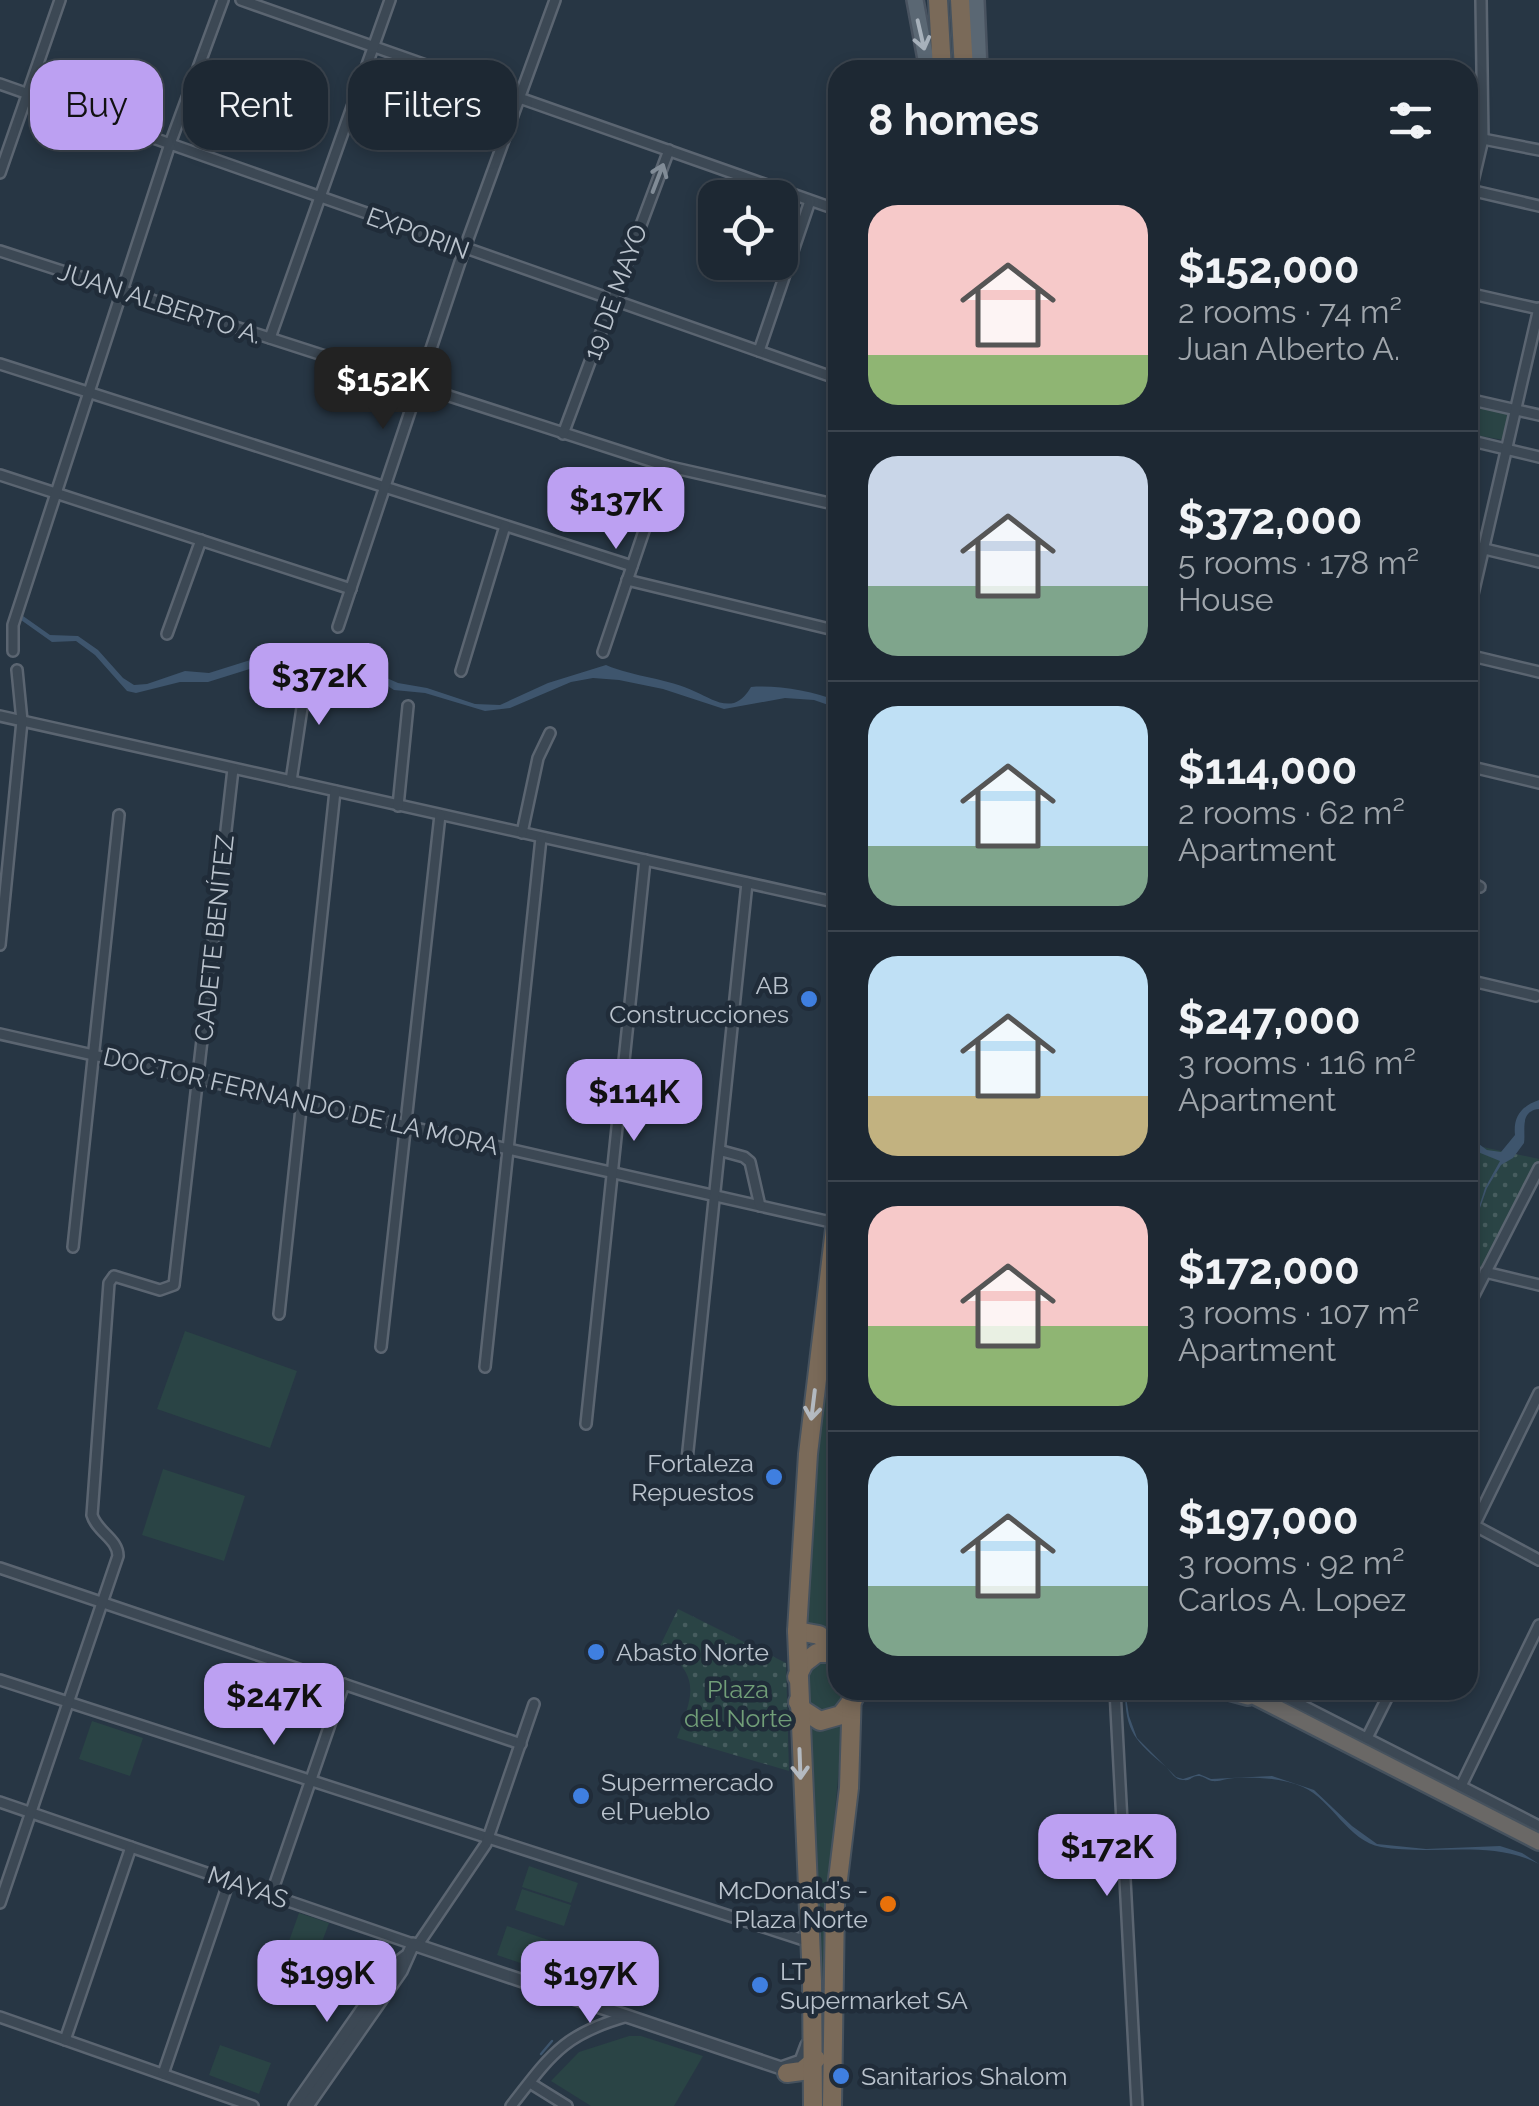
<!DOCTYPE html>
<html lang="en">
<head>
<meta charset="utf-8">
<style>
  :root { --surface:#1d2833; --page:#25303b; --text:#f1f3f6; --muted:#a0a6ac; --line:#3b444e; --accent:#bca0f2 }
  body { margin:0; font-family:Raleway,sans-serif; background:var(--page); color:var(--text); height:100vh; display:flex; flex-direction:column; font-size:38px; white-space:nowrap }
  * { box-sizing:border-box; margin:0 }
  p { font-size:32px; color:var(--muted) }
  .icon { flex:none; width:55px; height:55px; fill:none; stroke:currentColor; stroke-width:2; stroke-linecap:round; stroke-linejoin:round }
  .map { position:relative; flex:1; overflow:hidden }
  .side { position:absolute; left:828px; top:60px; width:650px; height:1640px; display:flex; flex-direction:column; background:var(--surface); border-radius:30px; box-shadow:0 5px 15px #0003,0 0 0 2px var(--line) }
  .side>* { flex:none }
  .top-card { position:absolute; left:30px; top:60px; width:648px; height:90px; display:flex; gap:20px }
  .tools { position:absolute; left:698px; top:180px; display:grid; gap:20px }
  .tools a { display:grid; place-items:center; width:100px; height:100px; border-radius:20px; background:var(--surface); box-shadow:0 5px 15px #0003,0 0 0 2px var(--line); font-size:50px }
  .price { position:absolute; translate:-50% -85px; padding:0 22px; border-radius:20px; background:var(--accent); color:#111; font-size:32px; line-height:65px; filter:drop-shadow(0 2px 5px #0008) }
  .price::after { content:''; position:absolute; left:50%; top:60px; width:30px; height:22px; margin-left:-15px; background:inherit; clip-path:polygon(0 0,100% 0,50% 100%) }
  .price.current { background:#222; color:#fff }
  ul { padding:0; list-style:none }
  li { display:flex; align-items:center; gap:30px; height:250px; padding:0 40px }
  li+li { border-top:2px solid var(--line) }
  li span { display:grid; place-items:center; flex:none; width:280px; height:200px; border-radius:30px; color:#555 }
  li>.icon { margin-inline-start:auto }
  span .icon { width:120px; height:120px; fill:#fffc; stroke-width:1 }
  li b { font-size:42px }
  h2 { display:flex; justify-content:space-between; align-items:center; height:120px; padding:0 40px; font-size:42px }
  .pill { padding:0 35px; border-radius:30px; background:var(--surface); box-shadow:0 5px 15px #0003,0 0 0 2px var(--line); font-size:35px; line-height:90px }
  .pill.current { background:var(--accent); color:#111 }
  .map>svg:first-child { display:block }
  .grass { fill:#2a4445 }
  .park { fill:url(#park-dots) }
  .water { fill:#3e556d }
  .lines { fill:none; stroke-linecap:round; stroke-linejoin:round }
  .stream { stroke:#3e556d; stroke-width:2.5 }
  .minor-casing { stroke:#5b6571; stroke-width:14 }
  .tertiary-casing { stroke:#5b6571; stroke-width:16 }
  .primary-casing { stroke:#495360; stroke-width:20 }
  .trunk-casing { stroke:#46525e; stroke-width:20 }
  .motorway-casing { stroke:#46525e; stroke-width:22 }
  .minor { stroke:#3c4854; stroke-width:9 }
  .tertiary { stroke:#3c4854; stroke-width:11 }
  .primary { stroke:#5a6773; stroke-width:15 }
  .trunk { stroke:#6a6866; stroke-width:15 }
  .motorway { stroke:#7a6a59; stroke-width:18 }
  .oneway { stroke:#a7b1bb }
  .oneway2 { stroke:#818c97 }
  .oneway3 { stroke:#b4bac1 }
  .shop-dot { fill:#3f7fe0; stroke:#202c39; stroke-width:4 }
  .food-dot { fill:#e8710a; stroke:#202c39; stroke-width:4 }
  .labels { text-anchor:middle; stroke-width:9; stroke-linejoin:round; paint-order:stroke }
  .street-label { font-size:25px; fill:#bac3cd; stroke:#202c39 }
  .poi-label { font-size:25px; fill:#bac3cd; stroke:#202c39; text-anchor:start }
  .park-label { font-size:25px; fill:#719e78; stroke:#202c39 }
</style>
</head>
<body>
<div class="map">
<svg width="1539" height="2106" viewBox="0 0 1539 2106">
  <defs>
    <pattern id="park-dots" width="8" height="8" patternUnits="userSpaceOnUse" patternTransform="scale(2.5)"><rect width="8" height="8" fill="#2a4445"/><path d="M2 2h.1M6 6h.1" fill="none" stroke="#475d5f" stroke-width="1.8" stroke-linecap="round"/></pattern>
  </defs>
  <rect width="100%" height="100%" fill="#273644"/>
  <!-- grass -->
  <g class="grass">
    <path d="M1468,404L1509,415L1504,440L1468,434Z"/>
    <path d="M828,1323L838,1366L837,1639L817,1625L804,1622V1569Z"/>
    <path d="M185,1331L297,1371L270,1448L157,1409Z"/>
    <path d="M163,1469L245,1496L224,1561L142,1535Z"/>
    <path d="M817,1660L832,1661L837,1666L838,1690H842C842,1700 838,1706 829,1712C801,1712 803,1677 817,1660Z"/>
    <path d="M92,1721L143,1738L130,1776L79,1759Z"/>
    <path d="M807,1723L824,1729L843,1723L829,1878L820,2042Z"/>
    <path d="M529,1866L578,1883L571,1903L522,1887Z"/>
    <path d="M522,1889L571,1905L564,1926L515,1910Z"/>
    <path d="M299,1913L329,1923L312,1969L283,1958Z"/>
    <path d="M507,1926L560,1944L550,1973L497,1955Z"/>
    <path d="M629,2036H641L703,2056L674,2106H591L551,2081L579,2052Z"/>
    <path d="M220,2045L271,2063L259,2094L209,2075Z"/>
  </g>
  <!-- park -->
  <g class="park">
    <path d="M1468,1144L1539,1159V1171L1468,1311Z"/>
    <path d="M678,1609L786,1663L789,1771L677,1738C693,1694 702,1677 660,1646Z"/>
  </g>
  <!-- water -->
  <g class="water">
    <path d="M23,616L50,635L78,636L98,650L123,678L134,685L147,684L185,671L209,673L289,648L307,647L337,651L355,664L398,683L427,688L475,704L500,705L548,683L606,665C634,677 667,678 696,692C708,697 720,706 734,703C742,700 747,694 751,687C777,685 813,691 837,701V708L814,700L785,698L724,709L663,689L619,680L593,678L571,682L510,708L485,711L425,693L394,690L375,678L359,674L329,655L298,654L208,682H180L136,693L127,691L95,655L76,641L52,642L21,620Z"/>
    <path d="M1539,1100V1109C1519,1111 1526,1131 1524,1143L1513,1158L1501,1165L1487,1188L1468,1242L1485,1188L1500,1161L1468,1148V1136L1487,1150L1501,1152L1515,1135C1513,1116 1522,1106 1539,1100Z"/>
    <path d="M1125,1690L1129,1716L1137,1738L1176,1777L1183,1779L1199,1774L1211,1779L1272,1776L1314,1790L1352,1826L1377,1844L1426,1849L1500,1846L1522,1853L1539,1864C1491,1839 1434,1856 1381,1847C1348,1841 1332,1800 1303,1787C1283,1778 1256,1777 1235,1778C1227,1778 1220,1782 1212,1781C1207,1780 1204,1776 1198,1776C1189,1777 1192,1781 1183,1780C1175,1780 1171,1772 1166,1767C1136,1741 1125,1733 1125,1690Z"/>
  </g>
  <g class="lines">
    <!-- stream -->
    <path class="stream" d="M541,2054L552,2041"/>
    <defs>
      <g id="minor">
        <path d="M241,0L838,210"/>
        <path d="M0,84L838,379"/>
        <path d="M1483,139L1539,150"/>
        <path d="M0,173L60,0"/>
        <path d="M1470,190L1539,206"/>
        <path d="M1471,190L1483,139L1481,0"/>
        <path d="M0,251L666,466L838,505"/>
        <path d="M1468,293L1539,309"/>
        <path d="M270,338L390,0"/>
        <path d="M759,351L810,201"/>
        <path d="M0,364L632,566"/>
        <path d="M1468,399L1539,415"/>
        <path d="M563,434L669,150"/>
        <path d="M1468,440L1539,457"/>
        <path d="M0,475L351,589"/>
        <path d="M1468,545L1539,562"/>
        <path d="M627,580L838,631"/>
        <path d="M1468,616L1539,308"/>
        <path d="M338,627L464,250L555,0"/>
        <path d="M167,634L201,540"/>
        <path d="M13,651V625L170,144L223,0"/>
        <path d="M603,652L666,466"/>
        <path d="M1468,655L1539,672"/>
        <path d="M461,671L505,526"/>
        <path d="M0,716L838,903"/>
        <path d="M1468,766L1539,783"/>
        <path d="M291,781L308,668"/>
        <path d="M398,806L408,706"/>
        <path d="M522,833L538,758L550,733"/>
        <path d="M1468,881L1480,887"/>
        <path d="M0,945L22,721L17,670"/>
        <path d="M1468,980L1536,996"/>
        <path d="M0,1034L835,1223"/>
        <path d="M722,1151L744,1157L750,1162L760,1206"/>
        <path d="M73,1247L119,815"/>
        <path d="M1485,1272L1539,1285"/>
        <path d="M1468,1307L1539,1168"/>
        <path d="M279,1314L335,791"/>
        <path d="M381,1347L440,815"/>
        <path d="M485,1367L541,838"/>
        <path d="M586,1424L645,860"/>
        <path d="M687,1460L747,883"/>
        <path d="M1468,1522L1539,1560"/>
        <path d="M1468,1538L1539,1393"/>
        <path d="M0,1568L521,1744"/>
        <path d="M0,1680L810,1942"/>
        <path d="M1115,1690L1137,2106"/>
        <path d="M1272,1690L1539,1826"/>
        <path d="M1367,1738L1391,1690"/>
        <path d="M1461,1786L1539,1625"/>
        <path d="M0,1802L413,1944"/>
        <path d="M271,1895L344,1684"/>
        <path d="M0,1903L118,1556C118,1539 97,1532 92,1515L109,1283L114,1276L160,1290L174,1285L233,769"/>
        <path d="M417,1946L486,1844L534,1704"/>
        <path d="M0,2017L253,2106"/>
        <path d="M65,2040L131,1847"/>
        <path d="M163,2074L229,1881"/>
        <path d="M530,2083L567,2106"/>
        <path d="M511,2106C551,2055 563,2034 628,2016"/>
      </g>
      <g id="tertiary">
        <path d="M295,2106L392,1967L405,1957"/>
        <path d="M307,2106L401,1971L413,1944L781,2068L801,2061L807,2045"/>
      </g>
      <g id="primary">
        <path d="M915,0L928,70"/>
        <path d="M976,0L979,70"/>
      </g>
      <g id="trunk">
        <path d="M1222,1690L1248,1697"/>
        <path d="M1242,1690L1539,1842"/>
      </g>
      <g id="motorway">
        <path d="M938,0L942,70"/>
        <path d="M960,0L964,70"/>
        <path d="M835,1296L838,1333"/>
        <path d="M797,1631L819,1635L838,1652"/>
        <path d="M797,1677L804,1663L817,1653H833L838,1656"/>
        <path d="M798,1702L803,1710L820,1721L841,1715L854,1698"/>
        <path d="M787,2073L802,2071L816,2059"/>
        <path d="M813,2106L812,1981L797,1631L808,1454L838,1204"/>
        <path d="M832,2106L835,1904L849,1788L852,1690"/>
      </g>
    </defs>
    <!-- minor casing -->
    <use href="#minor" class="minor-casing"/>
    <!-- tertiary casing -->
    <use href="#tertiary" class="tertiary-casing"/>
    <!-- primary casing -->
    <use href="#primary" class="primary-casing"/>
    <!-- trunk casing -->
    <use href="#trunk" class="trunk-casing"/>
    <!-- motorway casing -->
    <use href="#motorway" class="motorway-casing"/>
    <!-- minor -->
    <use href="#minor" class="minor"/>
    <!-- tertiary -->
    <use href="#tertiary" class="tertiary"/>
    <!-- primary -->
    <use href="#primary" class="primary"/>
    <!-- trunk -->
    <use href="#trunk" class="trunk"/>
    <!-- motorway -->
    <use href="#motorway" class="motorway"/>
  </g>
  <!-- one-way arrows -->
  <defs><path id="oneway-shaft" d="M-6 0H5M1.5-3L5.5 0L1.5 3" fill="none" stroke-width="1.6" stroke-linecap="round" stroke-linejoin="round" transform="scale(2.5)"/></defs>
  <use class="oneway" href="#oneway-shaft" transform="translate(921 35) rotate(77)"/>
  <use class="oneway2" href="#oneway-shaft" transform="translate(658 178) rotate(-69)"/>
  <g class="oneway3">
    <use href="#oneway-shaft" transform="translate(813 1405) rotate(97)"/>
    <use href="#oneway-shaft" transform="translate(800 1764) rotate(88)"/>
  </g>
  <!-- markers -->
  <g class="shop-dot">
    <circle cx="809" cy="999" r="10"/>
    <circle cx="774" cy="1477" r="10"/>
    <circle cx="596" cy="1652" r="10"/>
    <circle cx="581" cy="1796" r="10"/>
    <circle cx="760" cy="1985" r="10"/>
    <circle cx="841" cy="2076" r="10"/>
  </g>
  <circle class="food-dot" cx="888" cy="1904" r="10"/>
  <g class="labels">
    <!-- street labels -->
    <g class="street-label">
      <text transform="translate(418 233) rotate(20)" y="9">EXPORIN</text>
      <text transform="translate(615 292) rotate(-70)" y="9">19 DE MAYO</text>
      <text transform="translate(160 303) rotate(18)" y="9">JUAN ALBERTO A.</text>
      <text transform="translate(214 938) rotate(-84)" y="9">CADETE BENÍTEZ</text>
      <text transform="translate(301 1101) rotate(13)" y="9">DOCTOR FERNANDO DE LA MORA</text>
      <text transform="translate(248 1887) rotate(19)" y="9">MAYAS</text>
    </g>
    <!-- poi labels -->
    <g class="poi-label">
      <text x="789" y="994" text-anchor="end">AB<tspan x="789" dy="29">Construcciones</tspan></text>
      <text x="754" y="1472" text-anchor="end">Fortaleza<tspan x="754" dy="29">Repuestos</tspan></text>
      <text x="616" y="1661">Abasto Norte</text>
      <text x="601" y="1791">Supermercado<tspan x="601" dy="29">el Pueblo</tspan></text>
      <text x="868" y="1899" text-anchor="end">McDonald’s -<tspan x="868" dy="29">Plaza Norte</tspan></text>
      <text x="780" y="1980">LT<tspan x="780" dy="29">Supermarket SA</tspan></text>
      <text x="861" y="2085">Sanitarios Shalom</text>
    </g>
    <!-- park labels -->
    <g class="park-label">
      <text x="738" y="1698">Plaza<tspan x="738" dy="29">del Norte</tspan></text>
    </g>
  </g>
</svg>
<div class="tools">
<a><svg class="icon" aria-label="locate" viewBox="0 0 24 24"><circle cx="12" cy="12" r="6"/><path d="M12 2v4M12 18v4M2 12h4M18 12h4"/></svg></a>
</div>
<b class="price current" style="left:383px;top:432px">$152K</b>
<b class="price" style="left:616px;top:552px">$137K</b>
<b class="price" style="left:319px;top:728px">$372K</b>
<b class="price" style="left:634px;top:1144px">$114K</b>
<b class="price" style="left:274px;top:1748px">$247K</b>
<b class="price" style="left:1107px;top:1899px">$172K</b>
<b class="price" style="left:327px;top:2025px">$199K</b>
<b class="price" style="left:590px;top:2026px">$197K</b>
<div class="top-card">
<a class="pill current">Buy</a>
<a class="pill">Rent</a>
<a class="pill">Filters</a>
</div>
<section class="side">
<h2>8 homes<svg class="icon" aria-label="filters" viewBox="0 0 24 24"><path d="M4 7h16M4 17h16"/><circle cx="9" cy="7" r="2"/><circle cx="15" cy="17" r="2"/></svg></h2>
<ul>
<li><span style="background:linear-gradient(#f6c9c9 75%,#8fb573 0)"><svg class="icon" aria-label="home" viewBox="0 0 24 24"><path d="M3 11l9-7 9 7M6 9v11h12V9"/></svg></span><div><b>$152,000</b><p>2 rooms · 74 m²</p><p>Juan Alberto A.</p></div></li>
<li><span style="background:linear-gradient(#c9d6e8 65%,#7fa58c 0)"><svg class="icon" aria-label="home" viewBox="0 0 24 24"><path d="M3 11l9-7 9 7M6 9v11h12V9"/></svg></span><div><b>$372,000</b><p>5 rooms · 178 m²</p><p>House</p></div></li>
<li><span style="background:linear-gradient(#bfe0f5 70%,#7fa58c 0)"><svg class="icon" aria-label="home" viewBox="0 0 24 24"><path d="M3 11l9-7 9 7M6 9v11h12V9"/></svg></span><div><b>$114,000</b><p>2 rooms · 62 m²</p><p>Apartment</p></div></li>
<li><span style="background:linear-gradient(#bfe0f5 70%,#c2b280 0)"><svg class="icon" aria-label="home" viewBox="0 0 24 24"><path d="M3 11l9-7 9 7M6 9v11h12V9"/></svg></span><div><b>$247,000</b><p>3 rooms · 116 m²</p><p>Apartment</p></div></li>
<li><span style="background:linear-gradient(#f6c9c9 60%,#8fb573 0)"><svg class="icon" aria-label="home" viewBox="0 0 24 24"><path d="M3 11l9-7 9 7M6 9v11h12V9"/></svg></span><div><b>$172,000</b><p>3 rooms · 107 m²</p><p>Apartment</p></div></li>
<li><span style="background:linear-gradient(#bfe0f5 65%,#7fa58c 0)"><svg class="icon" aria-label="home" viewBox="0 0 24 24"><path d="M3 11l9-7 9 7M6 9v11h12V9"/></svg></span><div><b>$197,000</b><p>3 rooms · 92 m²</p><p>Carlos A. Lopez</p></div></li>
</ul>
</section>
</div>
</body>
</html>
